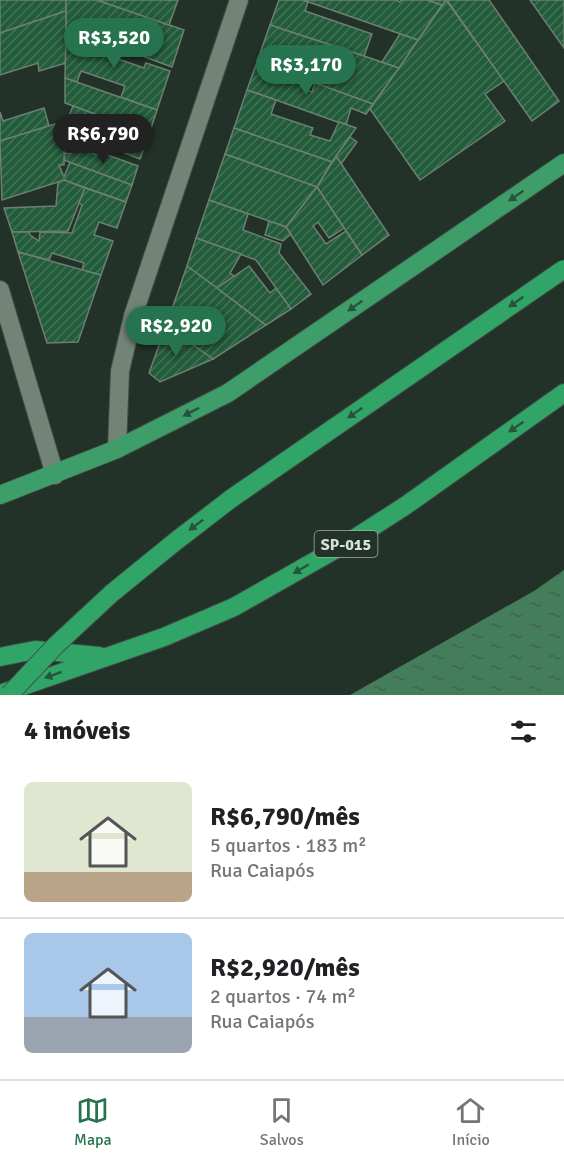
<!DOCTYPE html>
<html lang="pt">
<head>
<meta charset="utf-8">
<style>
  :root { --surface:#fff; --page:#f2f2f2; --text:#202124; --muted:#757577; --line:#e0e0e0; --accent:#26734f }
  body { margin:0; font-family:Signika,sans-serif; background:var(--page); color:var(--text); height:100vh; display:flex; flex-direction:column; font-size:22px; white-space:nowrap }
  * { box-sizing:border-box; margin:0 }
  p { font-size:20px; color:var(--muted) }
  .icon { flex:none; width:33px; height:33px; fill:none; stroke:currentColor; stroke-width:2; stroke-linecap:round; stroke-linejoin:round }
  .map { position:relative; height:695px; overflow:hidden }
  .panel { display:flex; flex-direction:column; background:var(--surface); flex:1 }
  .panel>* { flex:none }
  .price { position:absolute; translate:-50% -51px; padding:0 14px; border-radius:21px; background:var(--accent); color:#fff; font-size:20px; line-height:39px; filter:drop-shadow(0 2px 3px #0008) }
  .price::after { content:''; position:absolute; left:50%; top:36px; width:18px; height:14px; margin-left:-9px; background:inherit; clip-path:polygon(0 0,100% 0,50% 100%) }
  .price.active { background:#222; color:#fff }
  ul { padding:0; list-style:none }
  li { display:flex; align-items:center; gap:18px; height:150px; padding:0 24px }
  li+li { border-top:2px solid var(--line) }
  li span { display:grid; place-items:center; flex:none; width:168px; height:120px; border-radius:9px; color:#555 }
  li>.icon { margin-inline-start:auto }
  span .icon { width:72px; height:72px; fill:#fffc; stroke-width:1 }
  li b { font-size:26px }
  h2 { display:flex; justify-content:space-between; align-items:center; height:72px; padding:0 24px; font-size:26px }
  .tabs { display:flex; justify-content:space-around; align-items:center; height:84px; border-top:2px solid var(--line); background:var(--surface); font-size:16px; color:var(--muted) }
  .tabs a { display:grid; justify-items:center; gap:3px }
  .tabs .active { color:var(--accent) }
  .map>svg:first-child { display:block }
  .water { fill:url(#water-ripples) }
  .building { fill:url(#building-hatch); stroke:#6d7f73; stroke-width:1.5 }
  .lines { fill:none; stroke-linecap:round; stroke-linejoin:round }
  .minor-casing { stroke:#404e46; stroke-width:20 }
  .trunk-casing { stroke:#404e46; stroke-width:20 }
  .motorway-casing { stroke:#404e46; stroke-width:20 }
  .minor { stroke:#728377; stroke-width:18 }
  .trunk { stroke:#3e9e6a; stroke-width:18 }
  .motorway { stroke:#31a567; stroke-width:18 }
  .motorway-bridge-casing { stroke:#404e46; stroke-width:20; stroke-linecap:butt }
  .motorway-bridge { stroke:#31a567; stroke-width:18 }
  .oneway { fill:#2b523c }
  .oneway2 { fill:#27543b }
  .labels { text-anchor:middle; stroke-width:5; stroke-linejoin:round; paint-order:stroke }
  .shield { fill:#233228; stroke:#a2ada5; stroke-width:1.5 }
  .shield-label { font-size:16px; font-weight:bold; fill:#d8e2db }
</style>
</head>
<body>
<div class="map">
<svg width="564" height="695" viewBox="0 0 564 695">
  <defs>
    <pattern id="water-ripples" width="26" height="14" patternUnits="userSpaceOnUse" patternTransform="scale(1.5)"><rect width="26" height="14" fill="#447d5a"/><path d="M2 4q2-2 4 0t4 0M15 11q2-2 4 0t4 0" fill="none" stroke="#43634f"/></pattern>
    <pattern id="building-hatch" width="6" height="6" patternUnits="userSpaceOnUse" patternTransform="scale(1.5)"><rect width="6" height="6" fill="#235c3b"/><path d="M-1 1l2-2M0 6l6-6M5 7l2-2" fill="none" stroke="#427357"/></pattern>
  </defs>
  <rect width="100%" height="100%" fill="#233228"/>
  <!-- water -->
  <path class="water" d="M564,570V695H350L534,591Z"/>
  <!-- building -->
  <g class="building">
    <path d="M0,0H66V11L0,33Z"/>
    <path d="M66,0H97L184,30L172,67L66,28Z"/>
    <path d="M97,0H178L169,25Z"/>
    <path d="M279,0H303L308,2L305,11L372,34L364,56L270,25Z"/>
    <path d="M303,0H396L400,2L401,0H427L442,5L418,40Z"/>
    <path d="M427,0H446L442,5Z"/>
    <path d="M446,0L504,81L485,94L505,121L420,180L370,109Z"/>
    <path d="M447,0H489L559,101L532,121Z"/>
    <path d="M530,0H564V48Z"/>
    <path d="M66,11V63L39,71L38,63L0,75V33Z"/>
    <path d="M270,25L364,56L399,68L373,104L257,62Z"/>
    <path d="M66,28L114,46L110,56L144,68L146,63L170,71L157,110L121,97L125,86L81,71L77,82L65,78Z"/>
    <path d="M400,34L418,40L399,68L382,62Z"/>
    <path d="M257,62L275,69L273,74L306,86L304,89L312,92L315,83L373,104L366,114L351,108L346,125L276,100L247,90Z"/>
    <path d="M65,78L157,110L149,134L65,103Z"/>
    <path d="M247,90L276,100L271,114L313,128L310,135L330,141L339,122L356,128L332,162L234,128Z"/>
    <path d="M73,106L149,134L140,159L102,144L105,137L85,130L80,145L65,139V117L68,118Z"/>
    <path d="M44,108L49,126L0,141V112L3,121Z"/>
    <path d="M65,121L64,165H59L64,177L70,162L132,185L126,202L64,180L2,200L0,141Z"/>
    <path d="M234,128L332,162L317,187L225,154Z"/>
    <path d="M350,137L357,142L341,164L336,156Z"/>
    <path d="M73,146L100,156L102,153L138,166L132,185L64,160L65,153L70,154Z"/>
    <path d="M225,154L317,187L286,227L209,200Z"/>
    <path d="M336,156L389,235L362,255L317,187Z"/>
    <path d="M64,180L85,188L68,231L12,232L4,208L56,206L58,182Z"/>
    <path d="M317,187L344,228L329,238L318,222L313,226L326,244L346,231L362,255L323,285L286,227Z"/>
    <path d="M85,188L126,202L117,228L99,222L94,235L113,241L101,275L82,270L84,263L52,253L49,260L18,252L12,232H29L30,235L39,241L40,232L72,233L82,205L79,203Z"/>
    <path d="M209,200L248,214L243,230L281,244L279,253L311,294L291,309L256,260L196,238Z"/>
    <path d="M269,221L286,227L291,234L283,241L265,235Z"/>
    <path d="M196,238L241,254L230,273L234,276L217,288L187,266Z"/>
    <path d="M18,252L101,275L78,342L47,343Z"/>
    <path d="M187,266L217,288L266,325L213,359L166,326Z"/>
    <path d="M249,266L270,293L276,288L291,309L266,325L217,288Z"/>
    <path d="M166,326L213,359L160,382L149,373Z"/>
  </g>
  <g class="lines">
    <defs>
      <g id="minor">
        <path d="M0,290L55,475"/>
        <path d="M117,449L120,371L133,316L239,0"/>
      </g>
      <path id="trunk" d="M0,495L117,449L228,393L564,163"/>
      <g id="motorway">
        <path d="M0,657L35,650L99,656"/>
        <path d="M0,694L164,637L234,607L352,540L405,506L564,393"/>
      </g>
    </defs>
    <!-- minor casing -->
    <use href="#minor" class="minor-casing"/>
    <!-- trunk casing -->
    <use href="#trunk" class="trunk-casing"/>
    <!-- motorway casing -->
    <use href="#motorway" class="motorway-casing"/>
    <!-- minor -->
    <use href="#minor" class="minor"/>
    <!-- trunk -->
    <use href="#trunk" class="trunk"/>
    <!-- motorway -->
    <use href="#motorway" class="motorway"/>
    <defs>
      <path id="motorway-bridge" d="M9,695L56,645L112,593L176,541L232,498L564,269"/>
    </defs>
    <!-- motorway-bridge casing -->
    <use href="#motorway-bridge" class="motorway-bridge-casing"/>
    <!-- motorway-bridge -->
    <use href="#motorway-bridge" class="motorway-bridge"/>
  </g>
  <!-- one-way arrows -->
  <defs><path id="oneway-solid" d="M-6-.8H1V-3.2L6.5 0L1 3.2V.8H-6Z" transform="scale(1.5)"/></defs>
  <g class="oneway">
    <use href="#oneway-solid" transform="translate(516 196) rotate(145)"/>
    <use href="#oneway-solid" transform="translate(355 306) rotate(145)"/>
    <use href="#oneway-solid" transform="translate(191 412) rotate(153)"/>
  </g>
  <g class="oneway2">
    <use href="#oneway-solid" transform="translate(516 302) rotate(145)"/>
    <use href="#oneway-solid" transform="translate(355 413) rotate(145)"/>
    <use href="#oneway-solid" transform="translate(516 427) rotate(145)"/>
    <use href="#oneway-solid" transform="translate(196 525) rotate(143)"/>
    <use href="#oneway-solid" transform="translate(301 569) rotate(150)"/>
    <use href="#oneway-solid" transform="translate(53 675) rotate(160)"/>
  </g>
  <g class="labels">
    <!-- shield labels -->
    <rect class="shield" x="314.5" y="531" width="63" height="26" rx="4.5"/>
    <g class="shield-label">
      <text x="346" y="550">SP-015</text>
    </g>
  </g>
</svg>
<b class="price" style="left:114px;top:69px">R$3,520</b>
<b class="price" style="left:306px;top:96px">R$3,170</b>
<b class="price active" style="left:103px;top:165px">R$6,790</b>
<b class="price" style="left:176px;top:357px">R$2,920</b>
</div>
<section class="panel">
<h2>4 imóveis<svg class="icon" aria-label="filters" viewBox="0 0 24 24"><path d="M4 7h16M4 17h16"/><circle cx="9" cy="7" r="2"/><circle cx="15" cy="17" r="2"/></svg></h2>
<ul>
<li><span style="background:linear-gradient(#dfe7d0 75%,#b9a48a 0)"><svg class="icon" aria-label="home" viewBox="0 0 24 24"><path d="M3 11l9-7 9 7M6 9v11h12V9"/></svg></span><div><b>R$6,790/mês</b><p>5 quartos · 183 m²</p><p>Rua Caiapós</p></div></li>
<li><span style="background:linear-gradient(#a9c7e8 70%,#9aa5b1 0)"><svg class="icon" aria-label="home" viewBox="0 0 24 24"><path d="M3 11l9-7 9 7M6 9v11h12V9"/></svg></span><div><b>R$2,920/mês</b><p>2 quartos · 74 m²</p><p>Rua Caiapós</p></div></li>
</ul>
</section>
<nav class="tabs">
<a class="active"><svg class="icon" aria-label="map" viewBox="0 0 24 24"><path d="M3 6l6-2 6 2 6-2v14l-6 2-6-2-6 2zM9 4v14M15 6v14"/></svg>Mapa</a>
<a><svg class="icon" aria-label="saved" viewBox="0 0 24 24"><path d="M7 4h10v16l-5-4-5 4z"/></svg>Salvos</a>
<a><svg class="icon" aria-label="home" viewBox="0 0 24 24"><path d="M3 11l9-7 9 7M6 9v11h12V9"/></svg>Início</a>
</nav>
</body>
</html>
